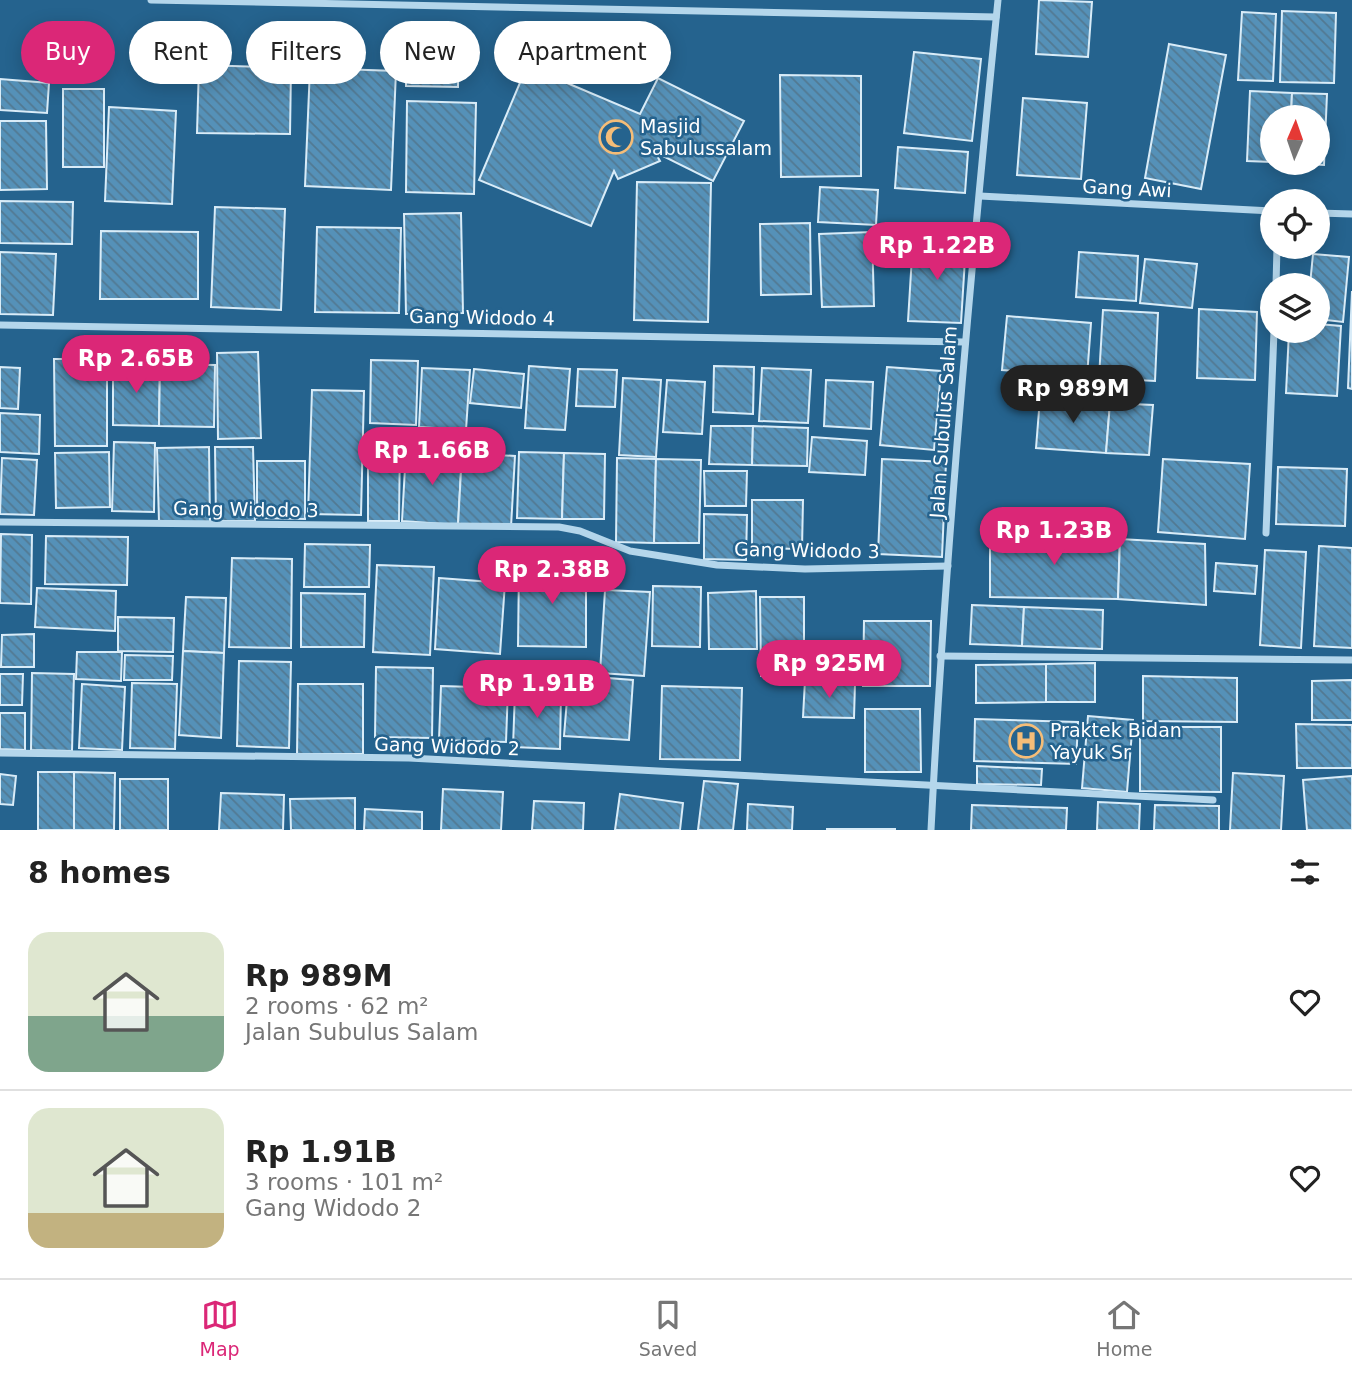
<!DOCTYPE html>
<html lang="en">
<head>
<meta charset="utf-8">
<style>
  :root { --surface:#fff; --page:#f2f2f2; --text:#222; --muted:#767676; --line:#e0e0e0; --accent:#db2777 }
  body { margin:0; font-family:"DejaVu Sans",sans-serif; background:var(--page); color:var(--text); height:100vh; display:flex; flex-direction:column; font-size:26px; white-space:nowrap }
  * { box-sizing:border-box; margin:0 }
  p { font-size:23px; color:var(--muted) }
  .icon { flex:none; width:38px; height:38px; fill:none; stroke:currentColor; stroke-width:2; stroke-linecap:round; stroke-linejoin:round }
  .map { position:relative; height:830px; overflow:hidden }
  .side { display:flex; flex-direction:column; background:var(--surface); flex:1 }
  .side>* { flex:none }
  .guide { position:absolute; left:21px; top:21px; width:700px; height:63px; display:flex; gap:14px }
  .needle { width:46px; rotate:2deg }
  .tools { position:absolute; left:1260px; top:105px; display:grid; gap:14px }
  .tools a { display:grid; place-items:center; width:70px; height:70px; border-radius:50%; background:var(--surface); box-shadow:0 4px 18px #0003; font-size:35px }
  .price { position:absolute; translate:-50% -60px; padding:0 16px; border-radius:24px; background:var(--accent); color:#fff; font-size:23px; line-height:46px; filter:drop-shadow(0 2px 4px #0008) }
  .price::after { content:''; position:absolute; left:50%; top:42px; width:21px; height:16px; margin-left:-10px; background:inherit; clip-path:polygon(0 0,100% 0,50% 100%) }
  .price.on { background:#222; color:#fff }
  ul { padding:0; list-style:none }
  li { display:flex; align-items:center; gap:21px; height:175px; padding:0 28px }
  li+li { border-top:2px solid var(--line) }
  li span { display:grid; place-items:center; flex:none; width:196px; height:140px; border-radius:21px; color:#555 }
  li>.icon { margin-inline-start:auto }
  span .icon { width:84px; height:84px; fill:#fffc; stroke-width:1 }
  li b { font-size:30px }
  h2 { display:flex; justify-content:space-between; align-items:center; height:84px; padding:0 28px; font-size:30px }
  .chip { padding:0 24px; border-radius:32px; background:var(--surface); box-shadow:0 4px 18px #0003; font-size:24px; line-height:63px }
  .chip.on { background:var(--accent); color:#fff }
  .tabs { display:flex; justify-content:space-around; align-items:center; height:98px; border-top:2px solid var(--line); background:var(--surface); font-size:19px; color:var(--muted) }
  .tabs a { display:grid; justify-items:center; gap:4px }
  .tabs .on { color:var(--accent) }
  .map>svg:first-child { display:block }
  .building { fill:url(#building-back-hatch); stroke:#d9ecf8; stroke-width:2 }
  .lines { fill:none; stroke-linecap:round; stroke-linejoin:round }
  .street { stroke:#b4d6eb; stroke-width:7 }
  .labels { text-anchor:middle; stroke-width:5; stroke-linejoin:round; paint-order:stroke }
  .poi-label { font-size:19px; fill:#fff; stroke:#25638e; text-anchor:start }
  .street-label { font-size:19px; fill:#fff; stroke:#25638e }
</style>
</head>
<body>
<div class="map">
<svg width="1352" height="830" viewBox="0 0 1352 830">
  <defs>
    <pattern id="building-back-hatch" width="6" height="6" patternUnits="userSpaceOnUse" patternTransform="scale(1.75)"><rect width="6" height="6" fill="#5591b8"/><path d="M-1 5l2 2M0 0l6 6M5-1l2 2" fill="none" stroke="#527992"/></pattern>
  </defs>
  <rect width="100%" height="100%" fill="#25638e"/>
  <!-- building -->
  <g class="building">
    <path d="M1039,0L1092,2L1088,57L1036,54Z"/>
    <path d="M1282,11L1336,13L1334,83L1280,82Z"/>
    <path d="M1242,12L1276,14L1273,81L1238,80Z"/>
    <path d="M406,42L459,43L458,87L406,86Z"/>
    <path d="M1169,44L1226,55L1201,189L1145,178Z"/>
    <path d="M914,52L981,59L972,141L904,133Z"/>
    <path d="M199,65L291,68L290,134L197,133Z"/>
    <path d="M527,66L640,114L658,78L744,121L713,181L655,152L660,161L618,179L614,171L591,226L479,180Z"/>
    <path d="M310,68L396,71L391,190L305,186Z"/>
    <path d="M780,75L861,76V176L781,177Z"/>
    <path d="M0,79L49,83L47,113L0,110Z"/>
    <rect x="63" y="89" width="41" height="78"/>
    <path d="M1250,91L1292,93L1291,117H1272V162L1247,161Z"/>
    <path d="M1292,93L1327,94L1324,165L1289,163H1318V117H1291Z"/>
    <path d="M1023,98L1087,103L1081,179L1017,175Z"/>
    <path d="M407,101L476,103L474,194L406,192Z"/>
    <path d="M109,107L176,111L172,204L105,201Z"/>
    <path d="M0,121H46L47,189L0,190Z"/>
    <path d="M898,147L968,152L965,193L895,188Z"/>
    <path d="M637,182L711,183L708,322L634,320Z"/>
    <path d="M820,187L878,190L876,225L818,222Z"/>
    <path d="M0,201L73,202L72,244L0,243Z"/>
    <path d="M215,207L285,209L281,310L211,307Z"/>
    <path d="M461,213L463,313L406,314L404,214Z"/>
    <path d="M810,223L811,294L761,295L760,224Z"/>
    <path d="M317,227L401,228L399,313L315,312Z"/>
    <path d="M101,231L198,232V299H100Z"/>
    <path d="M872,232L874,306L822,307L819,234Z"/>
    <path d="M913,240L966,243L961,323L908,321Z"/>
    <path d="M0,252L56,254L53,315L0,314Z"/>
    <path d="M1079,252L1138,256L1136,301L1076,297Z"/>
    <path d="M1313,254L1349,257L1343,322L1318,319V285H1310Z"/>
    <path d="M1145,259L1197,264L1192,308L1140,303Z"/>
    <path d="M1352,291V389L1348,388Z"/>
    <path d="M1199,309L1257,312L1255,380L1197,378Z"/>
    <path d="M1103,310L1158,313L1155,381L1099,378Z"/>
    <path d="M1007,316L1091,323L1087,377L1002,370Z"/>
    <path d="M1318,324L1341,326L1337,396L1286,393L1289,331H1318Z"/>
    <path d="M258,352L261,438L218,439L217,353Z"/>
    <path d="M54,359H107V446H55Z"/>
    <path d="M371,360L418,361L416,425L370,423Z"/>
    <path d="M113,364H160L159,426L113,425Z"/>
    <path d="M160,364L215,365L214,427L159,426Z"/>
    <path d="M529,366L570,369L565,430L525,428Z"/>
    <path d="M714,366L754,367L753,414L713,412Z"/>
    <path d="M0,367L20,368L18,409L0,408Z"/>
    <path d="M887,367L941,371L934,450L880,445Z"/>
    <path d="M422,368L470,370L466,430L419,427Z"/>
    <path d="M762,368L811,370L808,423L759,421Z"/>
    <path d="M474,369L524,374L521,408L470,403Z"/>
    <path d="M578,369L617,370L615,407L576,406Z"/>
    <path d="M623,378L661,380L656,457L619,455Z"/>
    <path d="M667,380L705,382L702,434L663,432Z"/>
    <path d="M826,380L873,382L871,429L824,426Z"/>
    <path d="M312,390L364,391L361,515L308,514Z"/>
    <path d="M1040,398L1110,403L1106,453L1036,448Z"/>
    <path d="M1110,403L1153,405L1149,455L1106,453Z"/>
    <path d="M0,413L40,415L39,454L0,452Z"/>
    <path d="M711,426H753L752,465L709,464Z"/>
    <path d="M753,426L808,428L807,466L752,465Z"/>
    <path d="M812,437L867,441L865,475L809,472Z"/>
    <path d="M368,440H400L399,521H368Z"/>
    <path d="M114,442L155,443L154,512L112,511Z"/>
    <path d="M209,447L210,522H159L157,448Z"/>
    <path d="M215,447H253L255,521H216Z"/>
    <path d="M406,450L462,453L458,525L402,521Z"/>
    <path d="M109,452L110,507L56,508L55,453Z"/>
    <path d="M519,452L564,453L562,519L517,518Z"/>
    <path d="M462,453L515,456L511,527L458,525Z"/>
    <path d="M564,453L605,454L604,519H562Z"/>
    <path d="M2,458L37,460L34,515L0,514Z"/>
    <path d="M617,458L656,459L654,543L616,542Z"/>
    <path d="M656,459L701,460L699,543H654Z"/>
    <path d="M882,459L946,462L942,557L878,554Z"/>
    <path d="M1163,459L1250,464L1245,539L1158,532Z"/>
    <path d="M257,461H305V519L257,518Z"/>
    <path d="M1278,467L1347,469L1345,526L1276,524Z"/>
    <path d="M704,471H747L746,506H705Z"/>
    <path d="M752,500H803L802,549L752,548Z"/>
    <path d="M704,514L747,515L746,560L704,559Z"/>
    <path d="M1,534L32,535L31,604L0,603Z"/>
    <path d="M990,535L1120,539L1118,599L990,597Z"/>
    <path d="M46,536L128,537L127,585L45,584Z"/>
    <path d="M1120,539L1205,544L1206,605L1118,599Z"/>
    <path d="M305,544L370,545L369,587H304Z"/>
    <path d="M1319,546L1352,548V648L1314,646Z"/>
    <path d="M1265,550L1306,552L1301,648L1260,645Z"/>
    <path d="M232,558L292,559L291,648L229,647Z"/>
    <path d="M1216,563L1257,566L1255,594L1214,591Z"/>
    <path d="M377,565L434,567L430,655L373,652Z"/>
    <path d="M519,566H586V647L518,646Z"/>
    <path d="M439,578L505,583L500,654L435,649Z"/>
    <path d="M653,586L701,587L700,647L652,646Z"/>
    <path d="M37,588L116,591L115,631L35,627Z"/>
    <path d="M605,590L650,592L644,676L600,673Z"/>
    <path d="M756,591L757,649H709L708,593Z"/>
    <path d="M301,593L365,594L364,647H301Z"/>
    <path d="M186,597L226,598L224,653L183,651Z"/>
    <path d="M760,597H804V676H761Z"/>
    <path d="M972,605L1024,607L1022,646L970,644Z"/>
    <path d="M1024,607L1103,610L1102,649L1022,646Z"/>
    <path d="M118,617L174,618L173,652L118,651Z"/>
    <path d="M864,621H931L930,686H863Z"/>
    <path d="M34,634V667H1L2,635Z"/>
    <path d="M183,651L224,653L221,738L179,735Z"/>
    <path d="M77,652H122L121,681L76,679Z"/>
    <path d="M125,655L173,656L172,680H124Z"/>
    <path d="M239,661L291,662L289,748L237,746Z"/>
    <path d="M1095,663V702H1046V664Z"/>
    <path d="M1046,664V702L976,703V665Z"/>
    <path d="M376,667L433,668L432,738L375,737Z"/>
    <path d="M32,673L74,674L72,751L31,750Z"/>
    <path d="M0,674H23L22,705H0Z"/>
    <path d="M569,675L633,680L629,740L564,736Z"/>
    <path d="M1143,676L1237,678V722L1143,721Z"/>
    <path d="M805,680L855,683L854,718L803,717Z"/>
    <path d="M1352,680V720H1312V681Z"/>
    <path d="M132,683L177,684L175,749L130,748Z"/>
    <path d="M82,684L125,687L122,750L79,748Z"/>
    <path d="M298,684H363V754H297Z"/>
    <path d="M441,686L508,688L506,742L439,740Z"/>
    <path d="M662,686L742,688L740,760L660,759Z"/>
    <path d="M515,691L561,692L560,749L513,747Z"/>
    <path d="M865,709H920L921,772H865Z"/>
    <path d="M0,713H25V750L0,749Z"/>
    <path d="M1088,716L1133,720L1127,792L1082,788Z"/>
    <path d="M975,719L1078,722L1076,764L974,761Z"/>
    <path d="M1296,724L1352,725V768H1297Z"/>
    <path d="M1140,727H1221V792L1140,791Z"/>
    <path d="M977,766L1042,769L1041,785L977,784Z"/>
    <rect x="38" y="772" width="36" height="58"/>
    <path d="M74,772L115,773L114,830H74Z"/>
    <path d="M1233,773L1284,776L1281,830H1230Z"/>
    <path d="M0,774L16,776L13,805L0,804Z"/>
    <path d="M1352,776V830H1307L1303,780Z"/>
    <rect x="120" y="779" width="48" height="51"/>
    <path d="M704,781L738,784L733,830H698Z"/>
    <path d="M443,789L503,792L501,830H441Z"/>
    <path d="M221,793L284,795L283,830H219Z"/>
    <path d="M620,794L683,803L680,830H615Z"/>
    <path d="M355,798V830H291L290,799Z"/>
    <path d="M534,801L584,803L583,830H532Z"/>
    <path d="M1098,802L1140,804L1139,830H1097Z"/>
    <path d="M748,804L793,807L792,830H747Z"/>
    <path d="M972,805L1067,808L1066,830H971Z"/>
    <path d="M1155,805L1219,806V830H1154Z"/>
    <path d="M365,809L422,812V830H364Z"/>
    <rect x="827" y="829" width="68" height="1"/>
  </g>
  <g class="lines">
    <!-- street -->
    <g class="street">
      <path d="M151,0L996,17"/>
      <path d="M980,196L1272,211"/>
      <path d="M1318,213L1352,214"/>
      <path d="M1276,285L1277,247"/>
      <path d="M0,325L964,342"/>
      <path d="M0,522L559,527L580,531L630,551L717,565L805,569L948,566"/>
      <path d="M1266,533L1274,331"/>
      <path d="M940,656L1352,660"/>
      <path d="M0,753L409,758L1213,800"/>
      <path d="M931,830C945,553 970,276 998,0"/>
    </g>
  </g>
  <!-- icons -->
  <defs>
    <symbol id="mosque-ring" viewBox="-11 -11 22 22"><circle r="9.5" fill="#25638e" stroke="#f5bd78" stroke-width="1.5"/><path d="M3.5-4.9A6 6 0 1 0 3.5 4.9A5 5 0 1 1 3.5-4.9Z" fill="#f5bd78"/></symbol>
    <symbol id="hospital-ring" viewBox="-11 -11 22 22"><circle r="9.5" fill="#25638e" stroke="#f5bd78" stroke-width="1.5"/><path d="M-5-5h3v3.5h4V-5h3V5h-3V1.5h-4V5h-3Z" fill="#f5bd78"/></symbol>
  </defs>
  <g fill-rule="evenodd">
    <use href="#mosque-ring" x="597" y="118" width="38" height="38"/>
    <use href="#hospital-ring" x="1007" y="722" width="38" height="38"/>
  </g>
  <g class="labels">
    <!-- poi labels -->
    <g class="poi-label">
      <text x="640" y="133">Masjid<tspan x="640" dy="22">Sabulussalam</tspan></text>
      <text x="1050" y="737">Praktek Bidan<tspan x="1050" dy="22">Yayuk Sr</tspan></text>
    </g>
    <!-- street labels -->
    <g class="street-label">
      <text transform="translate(1127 188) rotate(3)" y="7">Gang Awi</text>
      <text transform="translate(482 317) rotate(1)" y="7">Gang Widodo 4</text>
      <text transform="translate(943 422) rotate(-86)" y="7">Jalan Subulus Salam</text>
      <text transform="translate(246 509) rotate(1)" y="7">Gang Widodo 3</text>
      <text transform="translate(807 550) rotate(1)" y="7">Gang Widodo 3</text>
      <text transform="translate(447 746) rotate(2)" y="7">Gang Widodo 2</text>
    </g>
  </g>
</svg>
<div class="tools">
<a><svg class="needle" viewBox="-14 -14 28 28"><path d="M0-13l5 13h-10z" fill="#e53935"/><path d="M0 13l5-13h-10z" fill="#767676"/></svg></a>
<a><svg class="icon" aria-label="locate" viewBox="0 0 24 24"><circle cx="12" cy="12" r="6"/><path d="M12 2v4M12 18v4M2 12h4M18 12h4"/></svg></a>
<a><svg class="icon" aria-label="layers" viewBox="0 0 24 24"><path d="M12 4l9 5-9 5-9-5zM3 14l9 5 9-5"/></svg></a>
</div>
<b class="price" style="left:937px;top:282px">Rp 1.22B</b>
<b class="price" style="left:136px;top:395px">Rp 2.65B</b>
<b class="price on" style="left:1073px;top:425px">Rp 989M</b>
<b class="price" style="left:432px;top:487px">Rp 1.66B</b>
<b class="price" style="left:1054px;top:567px">Rp 1.23B</b>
<b class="price" style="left:552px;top:606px">Rp 2.38B</b>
<b class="price" style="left:829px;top:700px">Rp 925M</b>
<b class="price" style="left:537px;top:720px">Rp 1.91B</b>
<div class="guide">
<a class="chip on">Buy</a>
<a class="chip">Rent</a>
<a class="chip">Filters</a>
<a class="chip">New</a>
<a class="chip">Apartment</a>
</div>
</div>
<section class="side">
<h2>8 homes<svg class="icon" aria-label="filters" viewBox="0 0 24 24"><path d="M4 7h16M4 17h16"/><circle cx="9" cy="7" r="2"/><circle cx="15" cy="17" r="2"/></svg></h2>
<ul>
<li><span style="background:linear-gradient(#dfe7d0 60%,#7fa58c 0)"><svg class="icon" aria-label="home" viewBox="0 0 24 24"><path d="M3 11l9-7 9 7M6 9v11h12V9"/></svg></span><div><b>Rp 989M</b><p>2 rooms · 62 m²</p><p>Jalan Subulus Salam</p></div><svg class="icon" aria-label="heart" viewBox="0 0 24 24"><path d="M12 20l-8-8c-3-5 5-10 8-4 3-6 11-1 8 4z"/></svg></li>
<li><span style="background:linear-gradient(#dfe7d0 75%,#c2b280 0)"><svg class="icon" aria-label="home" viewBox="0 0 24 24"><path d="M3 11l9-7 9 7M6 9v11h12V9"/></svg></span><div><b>Rp 1.91B</b><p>3 rooms · 101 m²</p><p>Gang Widodo 2</p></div><svg class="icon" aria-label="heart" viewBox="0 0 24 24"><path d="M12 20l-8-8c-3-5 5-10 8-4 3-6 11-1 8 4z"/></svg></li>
</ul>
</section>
<nav class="tabs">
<a class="on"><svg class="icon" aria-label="map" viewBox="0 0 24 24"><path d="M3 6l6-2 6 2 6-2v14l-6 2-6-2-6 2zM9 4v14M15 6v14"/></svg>Map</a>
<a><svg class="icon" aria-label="saved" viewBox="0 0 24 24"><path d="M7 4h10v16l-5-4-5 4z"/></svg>Saved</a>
<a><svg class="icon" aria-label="home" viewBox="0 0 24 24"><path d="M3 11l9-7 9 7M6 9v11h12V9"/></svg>Home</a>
</nav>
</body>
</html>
